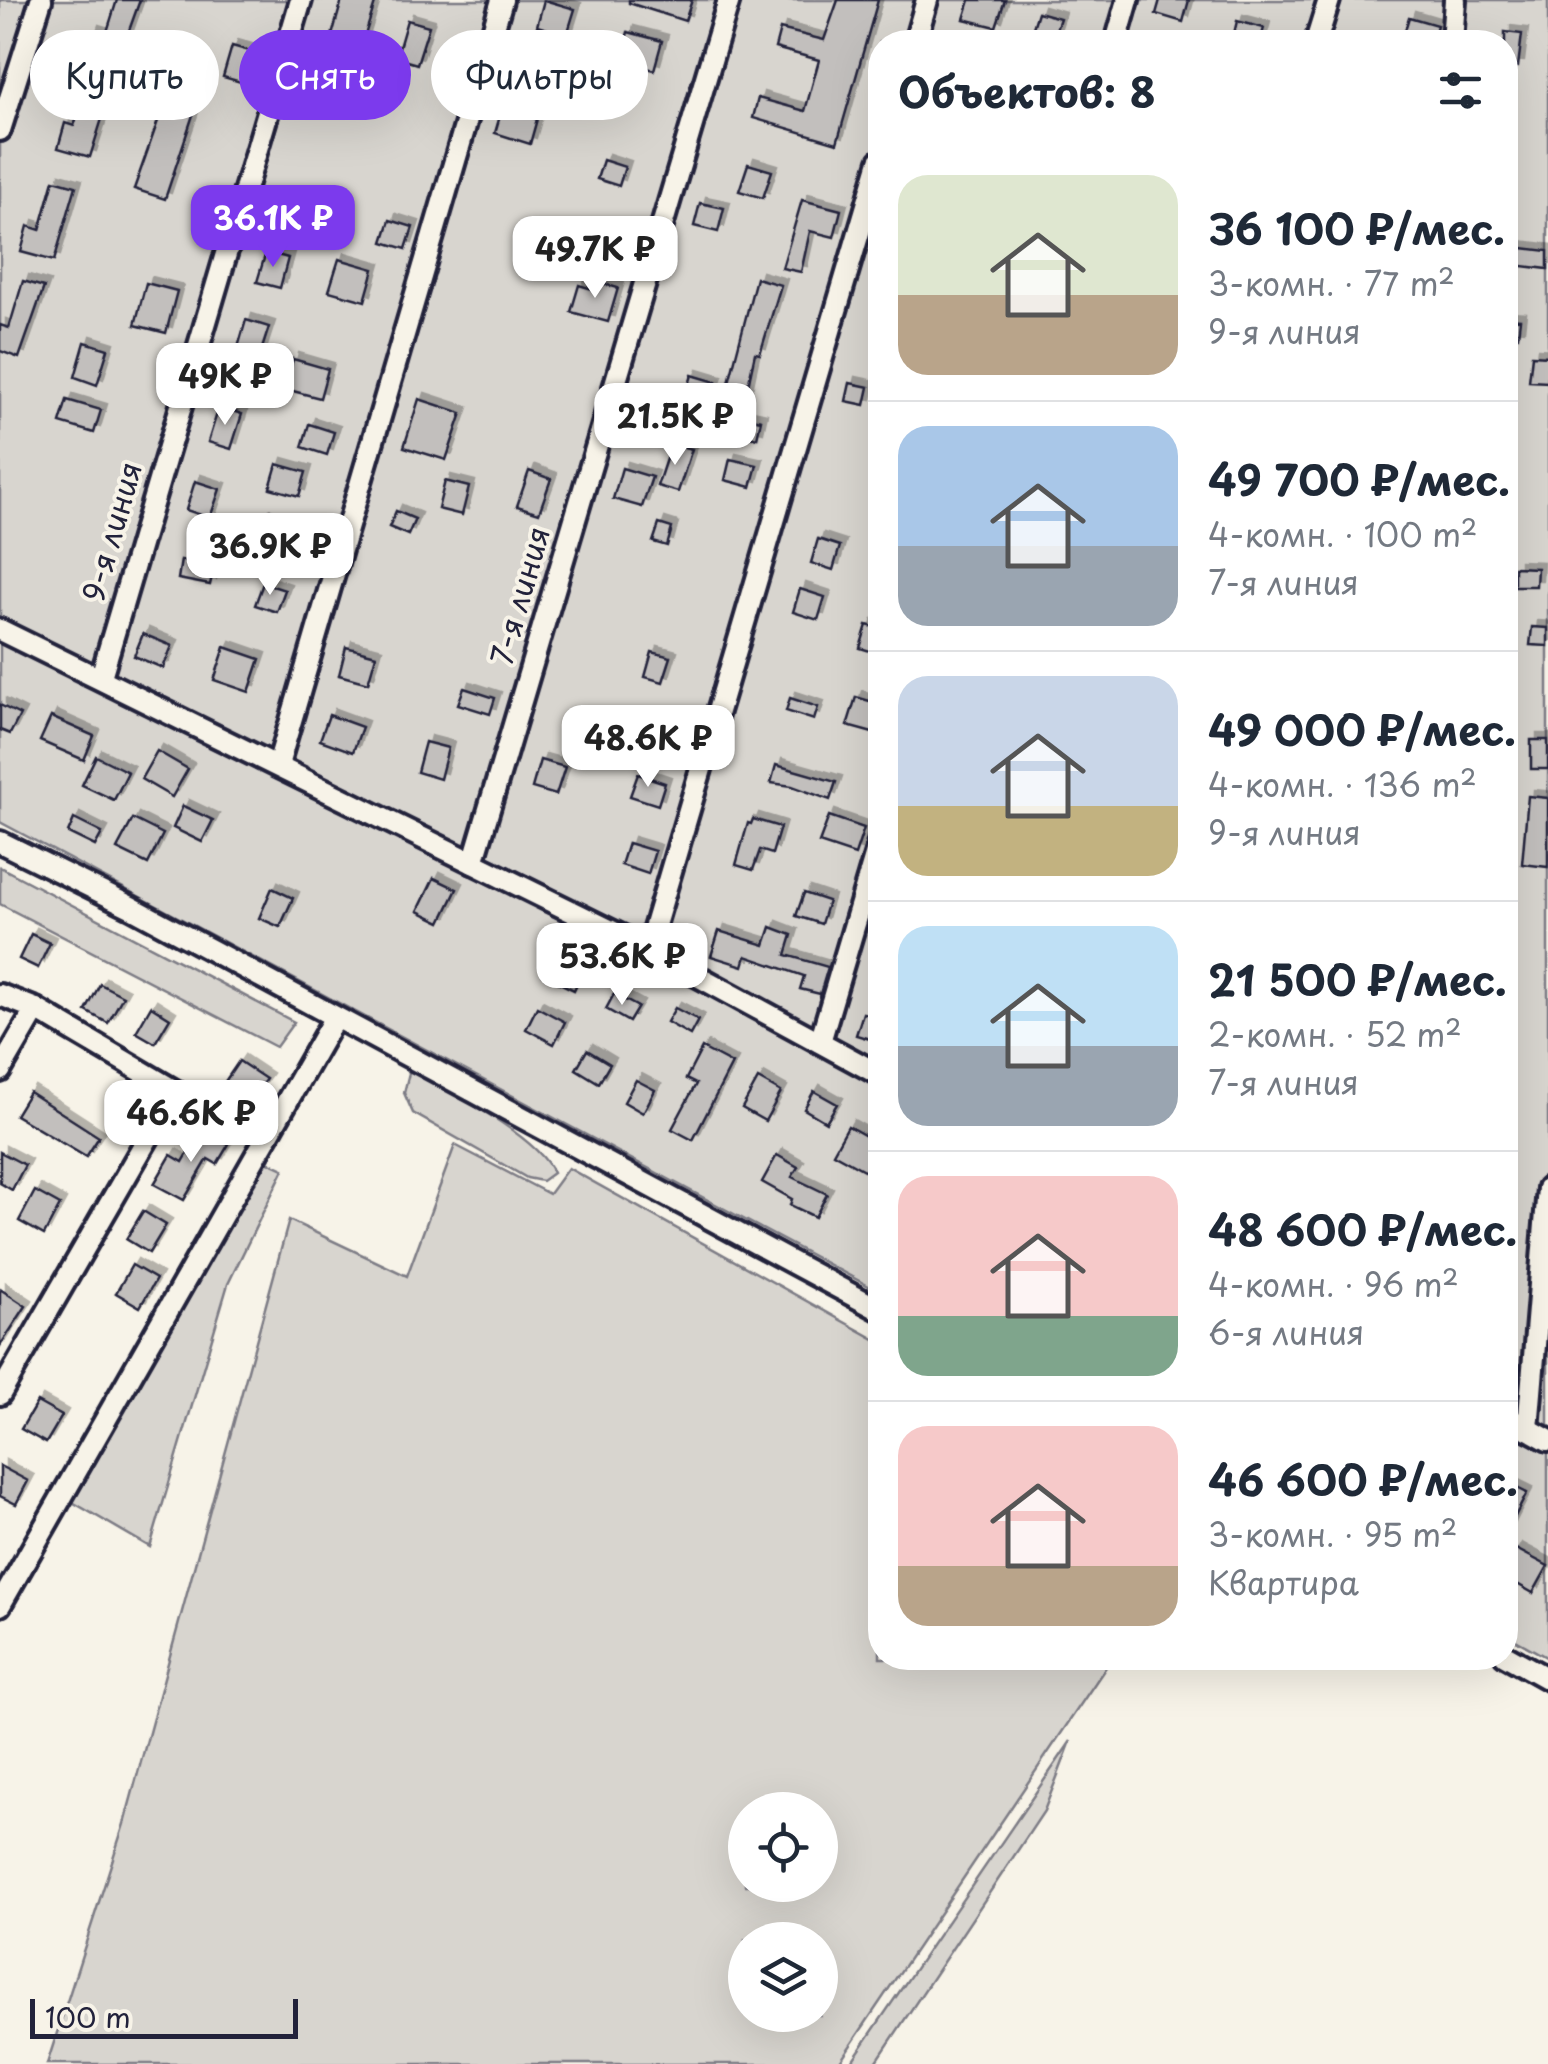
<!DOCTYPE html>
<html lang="ru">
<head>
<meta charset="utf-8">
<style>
  :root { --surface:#fff; --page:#f6f6f7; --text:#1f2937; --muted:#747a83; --line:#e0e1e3; --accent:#7c3aed }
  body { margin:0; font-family:"Playpen Sans",sans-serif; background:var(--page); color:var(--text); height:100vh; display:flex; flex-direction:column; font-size:38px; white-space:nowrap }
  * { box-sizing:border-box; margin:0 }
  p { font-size:32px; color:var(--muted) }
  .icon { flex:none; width:55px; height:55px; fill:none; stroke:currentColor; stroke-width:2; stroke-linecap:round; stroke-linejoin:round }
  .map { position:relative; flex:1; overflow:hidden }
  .side { position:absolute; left:868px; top:30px; width:650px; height:1640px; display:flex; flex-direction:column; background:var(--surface); border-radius:40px; box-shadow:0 10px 40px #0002 }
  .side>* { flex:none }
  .banner { position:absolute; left:30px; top:30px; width:688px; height:90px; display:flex; gap:20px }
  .buttons { position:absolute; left:728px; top:1792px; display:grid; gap:20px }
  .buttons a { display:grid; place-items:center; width:110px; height:110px; border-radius:50%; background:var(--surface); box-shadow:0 10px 40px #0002; font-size:50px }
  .scale { position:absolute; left:30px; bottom:25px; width:268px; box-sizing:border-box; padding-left:10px; border:5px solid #22223b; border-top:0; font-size:28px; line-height:35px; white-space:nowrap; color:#22223b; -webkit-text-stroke:8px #f7f3e8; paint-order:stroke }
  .price { position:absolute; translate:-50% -85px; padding:0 22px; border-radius:20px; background:#fff; color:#222; font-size:32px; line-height:65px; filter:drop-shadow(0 2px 5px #0008) }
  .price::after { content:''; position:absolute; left:50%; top:60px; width:30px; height:22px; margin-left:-15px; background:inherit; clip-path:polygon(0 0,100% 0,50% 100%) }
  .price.selected { background:var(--accent); color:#fff }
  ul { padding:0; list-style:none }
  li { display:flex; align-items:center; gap:30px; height:250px; padding:0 30px }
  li+li { border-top:2px solid var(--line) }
  li span { display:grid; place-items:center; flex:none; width:280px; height:200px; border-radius:30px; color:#555 }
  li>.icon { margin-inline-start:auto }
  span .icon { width:120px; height:120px; fill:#fffc; stroke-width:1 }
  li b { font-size:42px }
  h2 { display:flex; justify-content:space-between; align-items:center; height:120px; padding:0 30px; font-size:42px }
  .tag { padding:0 35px; border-radius:45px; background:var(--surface); box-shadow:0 10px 40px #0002; font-size:35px; line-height:90px }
  .tag.selected { background:var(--accent); color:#fff }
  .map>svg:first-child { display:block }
  .green { fill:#d8d5cf; stroke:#7d7c85; stroke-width:2.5; fill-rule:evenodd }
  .building { fill:#c2bfbd; stroke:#22223b; stroke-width:2.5; filter:url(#shadow) }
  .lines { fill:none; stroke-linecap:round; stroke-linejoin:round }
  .street-casing { stroke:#22223b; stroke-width:28 }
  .street { stroke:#f7f3e8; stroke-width:20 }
  .labels { text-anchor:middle; stroke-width:8; stroke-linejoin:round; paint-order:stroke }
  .street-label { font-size:30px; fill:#22223b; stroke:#f7f3e8 }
</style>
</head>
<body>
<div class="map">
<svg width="1548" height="2064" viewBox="0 0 1548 2064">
  <defs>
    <filter id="shadow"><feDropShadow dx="6" dy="-6" stdDeviation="0" flood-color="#0004"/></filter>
  </defs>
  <rect width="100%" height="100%" fill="#f7f3e8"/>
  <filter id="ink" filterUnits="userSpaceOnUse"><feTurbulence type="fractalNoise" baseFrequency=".01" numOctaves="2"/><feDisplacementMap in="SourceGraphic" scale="20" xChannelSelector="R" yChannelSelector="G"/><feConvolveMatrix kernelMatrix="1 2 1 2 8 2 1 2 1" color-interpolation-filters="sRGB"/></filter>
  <g filter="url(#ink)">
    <!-- green -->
    <g class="green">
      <path d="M0,0H1548V1658L1505,1634V42H880V1292L0,822Z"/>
      <path d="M0,867L294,1022L276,1047L0,904Z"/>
      <path d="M410,1069C445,1089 540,1137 553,1173L542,1181L527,1178L413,1113L404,1093Z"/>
      <path d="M455,1145L549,1194L568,1168L880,1342V1658H1112L838,2064H47L124,1824L289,1220L407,1276ZM745,1810H820V1885H745ZM745,1940H820V2015H745Z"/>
      <path d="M262,1159L284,1169L228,1284L150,1547L69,1500L186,1302Z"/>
      <path d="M1071,1741L1044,1811L875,2064H850Z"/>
    </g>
    <!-- building -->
    <g class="building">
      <path d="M117,0H140L108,89L111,90L90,157L58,148L65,123L74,126L96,59L85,55L93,31L106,35Z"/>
      <path d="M342,0H376L355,67L348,65L336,109L304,101L310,79L319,82Z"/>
      <path d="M544,0L575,9L567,35L537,26Z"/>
      <path d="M629,0H692L685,21L629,3Z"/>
      <path d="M838,0H878L837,143L753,118L758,98L805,111L819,60L775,48L780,29L824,40Z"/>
      <path d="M970,0H1005L996,27L964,19Z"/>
      <path d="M1160,0H1189L1183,22L1156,14Z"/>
      <path d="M1038,12L1060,18L1052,42L1030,37Z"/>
      <path d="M1409,17L1437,25L1432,42L1403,37Z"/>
      <path d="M407,20L429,26L417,64L396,58Z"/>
      <path d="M1237,21L1264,28L1260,42H1232Z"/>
      <path d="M628,32L662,41L654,70L620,60Z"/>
      <path d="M1505,32L1522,34L1518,67L1505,66Z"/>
      <path d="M232,46L264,55L255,86L223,77Z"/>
      <path d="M172,81L201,91L165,199L134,189Z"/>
      <path d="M502,109L537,119L530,144L495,133Z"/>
      <path d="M603,160L625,167L619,186L597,179Z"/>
      <path d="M748,164L772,171L763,198L739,191Z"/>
      <path d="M54,180L76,186L54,261L21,252L28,226L40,230Z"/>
      <path d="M314,192L338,199L331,222L307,215Z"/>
      <path d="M802,200L841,210L834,237L810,231L801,272L782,268Z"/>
      <path d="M700,203L724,208L718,232L694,226Z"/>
      <path d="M390,220L413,227L406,249L383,242Z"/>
      <path d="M1505,246L1548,251V269L1505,264Z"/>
      <path d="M266,252L288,258L280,288L257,282Z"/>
      <path d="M339,259L374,269L365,301L329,291Z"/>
      <path d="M756,278L781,285L760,354L755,353L746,395L727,390Z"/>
      <path d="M23,281L44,287L19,358L0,351V325L9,328Z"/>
      <path d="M594,281L618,288L608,322L571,312L579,285L592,289Z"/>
      <path d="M146,283L177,291L166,333L135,325Z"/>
      <path d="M1505,318L1520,319L1518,336L1505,335Z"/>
      <path d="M246,320L269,327L259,358L237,351Z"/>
      <path d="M85,342L108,349L97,385L75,377Z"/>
      <path d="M1532,355L1548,356V382L1529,381Z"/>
      <path d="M293,359L328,369L320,398L285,389Z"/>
      <path d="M692,375L716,382L708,405L685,397Z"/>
      <path d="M850,383L869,387L865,405L846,401Z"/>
      <path d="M419,399L462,413L446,460L404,447Z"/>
      <path d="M67,400L101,410L94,433L60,423Z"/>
      <path d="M219,407L242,414L231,449L208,442Z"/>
      <path d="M742,416L761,420L757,438L738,433Z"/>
      <path d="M309,424L334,432L327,455L302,447Z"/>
      <path d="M671,444L692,449L678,492L657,486Z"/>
      <path d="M730,459L757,465L751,487L725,480Z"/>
      <path d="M277,464L306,472L299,496L270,488Z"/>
      <path d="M622,468L652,477L642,507L613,499Z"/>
      <path d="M529,471L551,479L539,513L517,506Z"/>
      <path d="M195,481L220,489L210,518L186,510Z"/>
      <path d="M445,481L469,487L462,515L438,509Z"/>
      <path d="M396,511L415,519L408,535L389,527Z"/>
      <path d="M264,515L292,525L284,546L256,536Z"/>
      <path d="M659,524L672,528L667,546L653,542Z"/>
      <path d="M818,539L840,546L833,570L811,563Z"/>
      <path d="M181,560L214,567L210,585L178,579Z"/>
      <path d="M1514,567L1537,568L1536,586H1514Z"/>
      <path d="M263,583L285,590L277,612L255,605Z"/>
      <path d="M800,589L825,597L818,620L793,612Z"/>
      <path d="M867,625L880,629V654L860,648Z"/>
      <path d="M1532,627L1548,628V646L1530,645Z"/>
      <path d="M143,634L172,646L163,668L134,656Z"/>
      <path d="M225,647L260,659L249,692L214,680Z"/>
      <path d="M346,647L376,655L368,683L339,675Z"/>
      <path d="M652,652L671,657L663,682L645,677Z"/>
      <path d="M464,688L495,698L490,714L458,704Z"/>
      <path d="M856,697L880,704V735L847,726Z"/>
      <path d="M790,698L818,707L814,720L786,711Z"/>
      <path d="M0,705L20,715L10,734L0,730Z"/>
      <path d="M329,715L362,727L353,752L320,740Z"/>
      <path d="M51,717L94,736L84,760L40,741Z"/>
      <rect x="1531" y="740" width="17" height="29"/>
      <path d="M425,742L448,748L440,779L417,772Z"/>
      <path d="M157,751L188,769L172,797L141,779Z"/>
      <path d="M96,756L128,772L114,800L82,785Z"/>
      <path d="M540,760L565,767L556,795L532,788Z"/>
      <path d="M776,765L836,782L830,800L792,786L771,783Z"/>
      <path d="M638,774L665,783L658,805L630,796Z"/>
      <path d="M1528,796L1548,798V867L1522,864Z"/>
      <path d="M183,806L213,820L202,842L173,828Z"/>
      <path d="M829,816L864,828L855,855L819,843Z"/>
      <path d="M74,819L102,833L95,846L68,833Z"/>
      <path d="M133,819L163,834L148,864L117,849Z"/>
      <path d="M753,819L780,827L772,854L760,850L753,870L736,865L748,823L751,824Z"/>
      <path d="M628,843L655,851L648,874L621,865Z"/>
      <path d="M434,878L457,889L441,922L418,911Z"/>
      <path d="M272,888L293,898L280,927L259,918Z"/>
      <path d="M804,893L828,901L821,924L796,916Z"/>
      <path d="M771,927L792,935L786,955L828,967L820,994L800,989L804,976L746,956L743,966L711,956L719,931L765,945Z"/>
      <path d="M31,934L50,943L38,968L19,959Z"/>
      <path d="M555,949L586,964L574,990L543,975Z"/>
      <path d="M100,984L123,996L108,1023L86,1011Z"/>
      <path d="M614,994L638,1007L629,1022L606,1009Z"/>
      <path d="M151,1006L170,1018L155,1043L136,1032Z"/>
      <path d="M537,1007L565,1022L554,1044L526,1029Z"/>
      <path d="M675,1008L698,1020L690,1035L667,1022Z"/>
      <path d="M863,1013L880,1018V1042L856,1035Z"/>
      <path d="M702,1048L732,1064L693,1140L672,1129L696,1084L686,1079Z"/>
      <path d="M587,1050L610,1064L599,1083L576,1069Z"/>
      <path d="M239,1061L266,1079L248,1104L222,1086Z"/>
      <path d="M758,1079L781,1092L765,1121L742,1108Z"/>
      <path d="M636,1080L655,1090L643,1113L624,1102Z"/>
      <path d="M814,1091L837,1104L826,1122L804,1109Z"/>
      <path d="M29,1092L99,1137L86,1157L15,1115Z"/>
      <path d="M848,1126L880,1144V1179L833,1153Z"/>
      <path d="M202,1129L229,1144L217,1164L208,1159L184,1200L154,1184L171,1155L183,1162Z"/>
      <path d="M0,1152L25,1165L12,1190L0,1183Z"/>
      <path d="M777,1155L798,1167L792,1177L827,1194L815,1217L790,1205L792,1199L762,1182Z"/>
      <path d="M35,1191L60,1205L44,1235L19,1221Z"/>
      <path d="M143,1211L166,1225L149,1253L126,1239Z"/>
      <path d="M132,1265L156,1279L140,1307L116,1293Z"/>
      <path d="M0,1289L26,1306L0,1346Z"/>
      <path d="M37,1402L62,1416L46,1443L21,1429Z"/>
      <path d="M0,1466L28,1481L16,1504L0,1496Z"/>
      <path d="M1505,1482L1527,1493L1505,1536Z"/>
      <path d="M1516,1549L1548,1566L1533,1593L1505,1577V1568Z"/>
    </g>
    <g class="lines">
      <defs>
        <g id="street">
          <path d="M915,42L927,0"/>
          <path d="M1116,42L1128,0"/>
          <path d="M1316,42L1329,0"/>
          <path d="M1452,42L1455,0"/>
          <path d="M0,130L41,0"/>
          <path d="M0,630L648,949L880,1075"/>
          <path d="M101,677L301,0"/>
          <path d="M278,765L502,0"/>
          <path d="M0,842L131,907L880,1310"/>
          <path d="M473,863L729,0"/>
          <path d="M648,949L880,161"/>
          <path d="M0,995L36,1009L175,1091L0,1394"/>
          <path d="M820,1042L880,839"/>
          <path d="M0,1071L36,1009"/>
          <path d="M1505,1416L1548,1440"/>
          <path d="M1528,1429L1548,1188"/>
          <path d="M0,1605L334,1019"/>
          <path d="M1505,1655L1548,1679"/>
        </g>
      </defs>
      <!-- street casing -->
      <use href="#street" class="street-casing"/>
      <!-- street -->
      <use href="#street" class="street"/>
    </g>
  </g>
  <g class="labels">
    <!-- street labels -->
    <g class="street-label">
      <text transform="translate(113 532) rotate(-74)" y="10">9-я линия</text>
      <text transform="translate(521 596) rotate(-74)" y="10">7-я линия</text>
    </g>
  </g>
</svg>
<div class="buttons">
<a><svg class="icon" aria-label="locate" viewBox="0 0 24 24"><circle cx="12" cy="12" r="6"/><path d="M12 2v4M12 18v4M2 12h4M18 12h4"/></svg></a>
<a><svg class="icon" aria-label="layers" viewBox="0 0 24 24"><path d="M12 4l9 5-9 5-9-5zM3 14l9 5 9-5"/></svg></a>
</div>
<div class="scale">100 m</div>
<b class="price selected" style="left:273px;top:270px">36.1K ₽</b>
<b class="price" style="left:595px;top:301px">49.7K ₽</b>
<b class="price" style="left:225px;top:428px">49K ₽</b>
<b class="price" style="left:675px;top:468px">21.5K ₽</b>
<b class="price" style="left:270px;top:598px">36.9K ₽</b>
<b class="price" style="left:648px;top:790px">48.6K ₽</b>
<b class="price" style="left:622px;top:1008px">53.6K ₽</b>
<b class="price" style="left:191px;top:1165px">46.6K ₽</b>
<div class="banner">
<a class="tag">Купить</a>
<a class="tag selected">Снять</a>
<a class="tag">Фильтры</a>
</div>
<section class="side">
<h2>Объектов: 8<svg class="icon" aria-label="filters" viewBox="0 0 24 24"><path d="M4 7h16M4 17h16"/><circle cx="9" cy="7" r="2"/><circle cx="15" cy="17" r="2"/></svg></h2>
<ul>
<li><span style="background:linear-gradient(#dfe7d0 60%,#b9a48a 0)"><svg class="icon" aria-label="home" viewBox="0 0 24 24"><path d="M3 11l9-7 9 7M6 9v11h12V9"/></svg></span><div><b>36 100 ₽/мес.</b><p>3-комн. · 77 m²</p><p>9-я линия</p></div></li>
<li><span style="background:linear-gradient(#a9c7e8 60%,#9aa5b1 0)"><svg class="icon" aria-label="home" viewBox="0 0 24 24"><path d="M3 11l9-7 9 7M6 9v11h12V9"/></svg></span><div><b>49 700 ₽/мес.</b><p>4-комн. · 100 m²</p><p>7-я линия</p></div></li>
<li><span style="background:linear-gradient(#c9d6e8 65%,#c2b280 0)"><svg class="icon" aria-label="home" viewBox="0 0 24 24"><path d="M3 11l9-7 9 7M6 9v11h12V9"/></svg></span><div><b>49 000 ₽/мес.</b><p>4-комн. · 136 m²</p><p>9-я линия</p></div></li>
<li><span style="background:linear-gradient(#bfe0f5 60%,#9aa5b1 0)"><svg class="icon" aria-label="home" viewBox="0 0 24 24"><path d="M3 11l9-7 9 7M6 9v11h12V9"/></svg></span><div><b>21 500 ₽/мес.</b><p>2-комн. · 52 m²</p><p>7-я линия</p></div></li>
<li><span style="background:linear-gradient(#f6c9c9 70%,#7fa58c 0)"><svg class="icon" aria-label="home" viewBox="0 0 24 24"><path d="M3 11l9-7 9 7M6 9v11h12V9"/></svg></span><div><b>48 600 ₽/мес.</b><p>4-комн. · 96 m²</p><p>6-я линия</p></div></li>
<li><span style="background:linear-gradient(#f6c9c9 70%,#b9a48a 0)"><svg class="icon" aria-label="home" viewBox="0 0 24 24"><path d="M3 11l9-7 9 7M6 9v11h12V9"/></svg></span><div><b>46 600 ₽/мес.</b><p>3-комн. · 95 m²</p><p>Квартира</p></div></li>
</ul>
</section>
</div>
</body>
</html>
